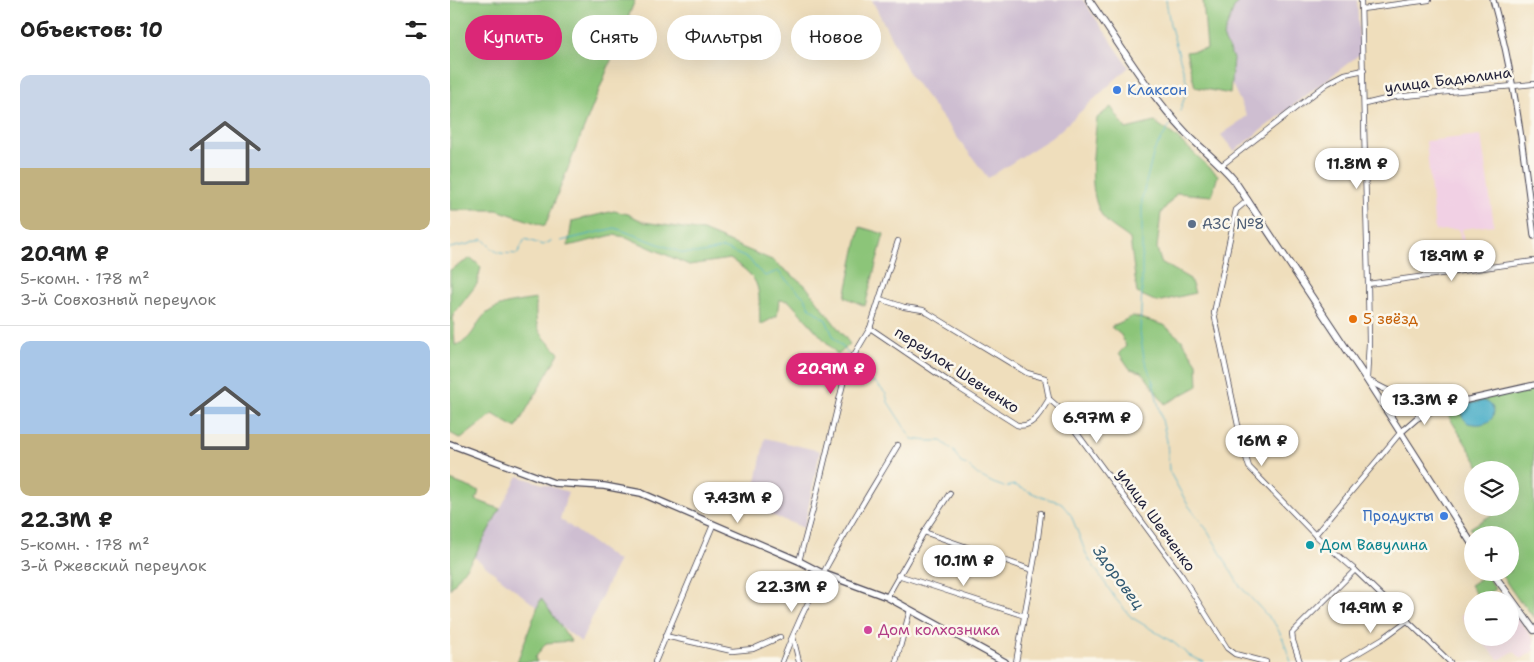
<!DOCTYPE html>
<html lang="ru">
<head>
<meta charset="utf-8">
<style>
  :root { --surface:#fff; --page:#f2f2f2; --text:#222; --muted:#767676; --line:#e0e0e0; --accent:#db2777 }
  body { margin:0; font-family:"Shantell Sans",sans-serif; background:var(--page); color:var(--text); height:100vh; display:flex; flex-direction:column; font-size:19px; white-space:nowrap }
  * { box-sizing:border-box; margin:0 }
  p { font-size:16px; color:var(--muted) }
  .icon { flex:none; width:28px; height:28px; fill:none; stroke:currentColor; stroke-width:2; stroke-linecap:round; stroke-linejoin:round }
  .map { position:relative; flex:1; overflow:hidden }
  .side { display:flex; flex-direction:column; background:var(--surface); width:450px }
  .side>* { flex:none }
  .banner { position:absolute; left:15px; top:15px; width:475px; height:45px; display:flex; gap:10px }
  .controls { position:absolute; left:1014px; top:461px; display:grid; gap:10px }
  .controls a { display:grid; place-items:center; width:55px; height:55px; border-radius:50%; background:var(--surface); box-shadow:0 5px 20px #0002; font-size:25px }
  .price { position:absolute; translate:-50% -42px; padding:0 11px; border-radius:18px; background:#fff; color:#222; font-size:16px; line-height:32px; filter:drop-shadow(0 1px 2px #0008) }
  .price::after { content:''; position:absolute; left:50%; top:30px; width:15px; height:11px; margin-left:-8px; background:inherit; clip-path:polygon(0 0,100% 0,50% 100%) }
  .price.selected { background:var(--accent); color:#fff }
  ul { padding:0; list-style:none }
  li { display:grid; align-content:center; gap:10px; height:265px; padding:0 20px }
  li+li { border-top:1px solid var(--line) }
  li span { display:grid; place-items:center; height:155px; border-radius:10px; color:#555 }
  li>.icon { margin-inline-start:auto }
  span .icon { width:90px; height:90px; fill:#fffc; stroke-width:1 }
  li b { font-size:21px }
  h2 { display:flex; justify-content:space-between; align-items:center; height:60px; padding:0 20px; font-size:21px }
  .chip { padding:0 18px; border-radius:22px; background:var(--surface); box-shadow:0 5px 20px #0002; font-size:18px; line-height:45px }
  .chip.selected { background:var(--accent); color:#fff }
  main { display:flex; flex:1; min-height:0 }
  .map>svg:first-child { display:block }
  .built { fill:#f1d0e4 }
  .industrial { fill:#cebed1 }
  .green { fill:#8cc579; stroke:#57745a }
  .water { fill:#49aec8; stroke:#366882 }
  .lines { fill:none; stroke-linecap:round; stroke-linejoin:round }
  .stream { stroke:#49aec8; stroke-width:1 }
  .minor-casing { stroke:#413e4e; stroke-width:6 }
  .tertiary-casing { stroke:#413e4e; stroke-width:7 }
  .secondary-casing { stroke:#413e4e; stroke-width:8 }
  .primary-casing { stroke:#413e4e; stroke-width:8 }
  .minor { stroke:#fff; stroke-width:4.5 }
  .tertiary { stroke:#fff; stroke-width:5 }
  .secondary { stroke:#fff; stroke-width:5.5 }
  .primary { stroke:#fff; stroke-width:6 }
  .shop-dot { fill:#3f7fe0; stroke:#fbf7ec; stroke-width:2 }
  .service-dot { fill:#5c6f8a; stroke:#fbf7ec; stroke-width:2 }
  .food-dot { fill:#e8710a; stroke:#fbf7ec; stroke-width:2 }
  .culture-dot { fill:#0f9aa8; stroke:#fbf7ec; stroke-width:2 }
  .hotel-dot { fill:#d1479c; stroke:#fbf7ec; stroke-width:2 }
  .labels { text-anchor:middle; stroke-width:5; stroke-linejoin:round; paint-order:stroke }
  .street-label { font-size:15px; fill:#22223b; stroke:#fbf7ec }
  .shop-label { font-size:15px; fill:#366cbe; stroke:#fbf7ec; text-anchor:start }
  .service-label { font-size:15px; fill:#4e5e75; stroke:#fbf7ec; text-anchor:start }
  .food-label { font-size:15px; fill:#c56008; stroke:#fbf7ec; text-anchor:start }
  .culture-label { font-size:15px; fill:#0d838f; stroke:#fbf7ec; text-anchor:start }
  .hotel-label { font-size:15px; fill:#b23c85; stroke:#fbf7ec; text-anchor:start }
  .water-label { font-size:16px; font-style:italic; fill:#325a73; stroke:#fbf7ec }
</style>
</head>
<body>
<main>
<section class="side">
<h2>Объектов: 10<svg class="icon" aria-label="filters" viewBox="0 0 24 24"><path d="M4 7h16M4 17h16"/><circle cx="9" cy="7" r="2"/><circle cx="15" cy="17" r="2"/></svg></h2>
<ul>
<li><span style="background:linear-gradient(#c9d6e8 60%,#c2b280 0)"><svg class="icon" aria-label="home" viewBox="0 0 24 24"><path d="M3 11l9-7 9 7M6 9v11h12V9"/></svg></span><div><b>20.9M ₽</b><p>5-комн. · 178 m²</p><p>3-й Совхозный переулок</p></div></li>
<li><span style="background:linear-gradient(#a9c7e8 60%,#c2b280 0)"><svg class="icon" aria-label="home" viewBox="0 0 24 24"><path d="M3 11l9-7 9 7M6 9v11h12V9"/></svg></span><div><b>22.3M ₽</b><p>5-комн. · 178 m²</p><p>3-й Ржевский переулок</p></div></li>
</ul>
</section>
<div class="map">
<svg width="1084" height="662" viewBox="0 0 1084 662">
  <rect width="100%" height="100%" fill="#fbf7ec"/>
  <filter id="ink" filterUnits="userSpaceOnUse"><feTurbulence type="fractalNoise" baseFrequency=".02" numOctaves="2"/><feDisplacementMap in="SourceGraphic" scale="10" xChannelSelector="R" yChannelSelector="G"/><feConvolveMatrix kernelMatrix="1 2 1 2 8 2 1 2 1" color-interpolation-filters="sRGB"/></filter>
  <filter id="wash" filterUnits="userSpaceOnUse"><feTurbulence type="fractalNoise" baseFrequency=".0096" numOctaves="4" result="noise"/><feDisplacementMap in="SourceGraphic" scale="20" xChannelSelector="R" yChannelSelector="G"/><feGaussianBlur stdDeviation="1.12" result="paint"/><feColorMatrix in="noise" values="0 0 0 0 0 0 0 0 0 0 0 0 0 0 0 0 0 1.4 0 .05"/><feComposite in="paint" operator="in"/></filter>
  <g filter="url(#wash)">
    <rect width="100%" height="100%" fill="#efdebc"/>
    <!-- built -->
    <g class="built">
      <path d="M1031,135L1044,225L1012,229L1017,267H1015L1009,229L985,231L976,141Z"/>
      <path d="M1060,606L1084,640V651L1071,659L1064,651L1049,660L1028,638H1060Z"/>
      <path d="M1022,608V632L1017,626L1011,615Z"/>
    </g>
    <!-- industrial -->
    <g class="industrial">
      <path d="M422,0H633L679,67L604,136L538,178L460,75Z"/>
      <path d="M761,0H907L910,54L784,151L771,135L797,116L774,67Z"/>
      <path d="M315,438L370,451L354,528L301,507Z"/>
      <path d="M68,476L118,492L110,519L168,561L131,642L24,557Z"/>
    </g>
    <!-- green -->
    <g class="green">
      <path d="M0,0H185L95,226L47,210H0Z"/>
      <path d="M753,0H789L784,8L773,37L783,58L780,94L745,87L736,52L757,49Z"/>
      <path d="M661,107L676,129L705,122L725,136L768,175L762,196L727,193L711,213L707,248L711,262L740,279L745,293L707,302L687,293L680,239C672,232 659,226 653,217C636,192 644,147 647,118Z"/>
      <path d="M164,211L178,214L194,222L253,231L322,260L355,285L400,344L388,355L339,301L329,300L327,316L310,325C308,287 314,281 280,259L239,265L176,237L163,235L118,246L122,221Z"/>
      <path d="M410,227L434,234L415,306L395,297Z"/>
      <path d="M21,258L31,267L27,284L3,315L5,345C25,340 24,323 37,313C52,302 69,302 86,299C85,331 87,331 109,353L66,428L43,414L11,439L0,433V270Z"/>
      <path d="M683,316L714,325L732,340L747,363L748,386L715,404L692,372L680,369L669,353L676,346L671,335L661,327Z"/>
      <path d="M1084,388V618L1072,602H1070L1050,573L1060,572V535H1024L1020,528L1053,508H1060V470H1032L996,412L1015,403Z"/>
      <path d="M0,480L29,491L26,500L50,509L24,557L0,589Z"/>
      <path d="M1036,575L1045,589L1029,599L1020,585Z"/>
      <path d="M91,598L121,641L96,643L85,658L87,662H67Z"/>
    </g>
    <!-- water -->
    <path class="water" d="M1033,401C1050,404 1048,430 1018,423L1012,417V410L1019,404Z"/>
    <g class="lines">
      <!-- stream -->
      <g class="stream">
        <path d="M716,0L720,24L738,87L730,111"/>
        <path d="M722,122L704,151L692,198V287L690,332L694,358L703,382L717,441L719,471L738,505L758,531L789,585L825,624L833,639L841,662"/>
        <path d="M111,241L165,228L233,253H253L273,248L299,259L306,268L315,276L328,271L333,277L355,298L360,308L376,320L384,338L400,355"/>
        <path d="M0,248L19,244L33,239C38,244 43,251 50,253C55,254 61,253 67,254L75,239L93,245L101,241"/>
        <path d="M405,362L416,381L425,382L436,394L438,402L462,439L478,441H491L503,450L511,463L517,465L528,475L543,483L554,487L564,485L594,498L610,502L621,515L637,556L665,598L681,617L724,643L740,656L754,662"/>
      </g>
    </g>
  </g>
  <g filter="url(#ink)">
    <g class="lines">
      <defs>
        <g id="minor">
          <path d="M911,0L918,284L919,343L917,378"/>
          <path d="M912,9L979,0"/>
          <path d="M915,104L944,97L1084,84"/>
          <path d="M772,165L878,83L895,74L914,70"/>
          <path d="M798,200L786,210L764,313L792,444L799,467L865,535L905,570L1000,662"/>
          <path d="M918,284L1084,261"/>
          <path d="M430,299L454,307L473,310L577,373L595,378L599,399L607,406L732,576L777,648L785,654L816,662"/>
          <path d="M420,328L507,387L567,425C583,429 592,410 599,399"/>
          <path d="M967,403L970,410L967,418"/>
          <path d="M474,532L582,570"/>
          <path d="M865,535L950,433"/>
          <path d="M349,561L363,509L397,367L420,328L448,241"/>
          <path d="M448,575L575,616"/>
          <path d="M437,597L474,532L500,493"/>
          <path d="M215,636L282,651L303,649L330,637"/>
          <path d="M343,637L349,662"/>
          <path d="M205,662L263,525"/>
          <path d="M332,662C361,585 406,516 448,445"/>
          <path d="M446,662L460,610"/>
          <path d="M566,662L587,545L591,513"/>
          <path d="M850,662L843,641L842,633L905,570"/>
          <path d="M893,662L935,637L958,620"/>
        </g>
        <g id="tertiary">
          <path d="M1043,0C1065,77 1074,157 1084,236"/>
          <path d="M917,380C940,392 966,407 991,406L1084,385"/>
          <path d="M950,433L966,419L989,407"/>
        </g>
        <path id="secondary" d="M0,444L104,483L154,486L191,493L349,561L372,573L437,597L555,662"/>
        <g id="primary">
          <path d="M639,0C670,45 699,94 737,134C753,150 770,163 784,180L917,380L1022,544"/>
          <path d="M1042,572L1084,630"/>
        </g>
      </defs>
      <!-- minor casing -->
      <use href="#minor" class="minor-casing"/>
      <!-- tertiary casing -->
      <use href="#tertiary" class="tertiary-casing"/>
      <!-- secondary casing -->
      <use href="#secondary" class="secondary-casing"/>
      <!-- primary casing -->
      <use href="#primary" class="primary-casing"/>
      <!-- minor -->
      <use href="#minor" class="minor"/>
      <!-- tertiary -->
      <use href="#tertiary" class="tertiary"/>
      <!-- secondary -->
      <use href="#secondary" class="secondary"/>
      <!-- primary -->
      <use href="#primary" class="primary"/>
    </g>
  </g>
  <!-- markers -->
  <g class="shop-dot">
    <circle cx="667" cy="90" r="5"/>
    <circle cx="994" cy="516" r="5"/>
  </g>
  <circle class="service-dot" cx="742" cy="224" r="5"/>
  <circle class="food-dot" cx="903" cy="319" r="5"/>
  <circle class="culture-dot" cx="860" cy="545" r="5"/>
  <circle class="hotel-dot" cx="418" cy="630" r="5"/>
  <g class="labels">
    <!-- street labels -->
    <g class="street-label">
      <text transform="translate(998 80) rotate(-7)" y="5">улица Бадюлина</text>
      <text transform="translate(507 370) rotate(33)" y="5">переулок Шевченко</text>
      <text transform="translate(706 520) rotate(54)" y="5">улица Шевченко</text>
    </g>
    <!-- shop labels -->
    <g class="shop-label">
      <text x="677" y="95">Клаксон</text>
      <text x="984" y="521" text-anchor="end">Продукты</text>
    </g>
    <!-- service labels -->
    <g class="service-label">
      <text x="752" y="229">АЗС №8</text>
    </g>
    <!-- food labels -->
    <g class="food-label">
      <text x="913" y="324">5 звёзд</text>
    </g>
    <!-- culture labels -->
    <g class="culture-label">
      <text x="870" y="550">Дом Вавулина</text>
    </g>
    <!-- hotel labels -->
    <g class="hotel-label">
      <text x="428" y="635">Дом колхозника</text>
    </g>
    <!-- water labels -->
    <g class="water-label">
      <text transform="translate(669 577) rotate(54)" y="6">Здоровец</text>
    </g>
  </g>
</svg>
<div class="controls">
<a><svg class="icon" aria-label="layers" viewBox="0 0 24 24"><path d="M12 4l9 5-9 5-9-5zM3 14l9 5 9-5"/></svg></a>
<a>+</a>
<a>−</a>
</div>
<b class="price" style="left:907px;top:190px">11.8M ₽</b>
<b class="price" style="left:1002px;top:282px">18.9M ₽</b>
<b class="price selected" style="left:381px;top:395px">20.9M ₽</b>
<b class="price" style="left:975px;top:426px">13.3M ₽</b>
<b class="price" style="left:647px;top:444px">6.97M ₽</b>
<b class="price" style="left:812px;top:467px">16M ₽</b>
<b class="price" style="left:288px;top:524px">7.43M ₽</b>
<b class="price" style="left:514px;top:587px">10.1M ₽</b>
<b class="price" style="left:342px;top:613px">22.3M ₽</b>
<b class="price" style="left:921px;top:634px">14.9M ₽</b>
<div class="banner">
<a class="chip selected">Купить</a>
<a class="chip">Снять</a>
<a class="chip">Фильтры</a>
<a class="chip">Новое</a>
</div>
</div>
</main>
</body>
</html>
